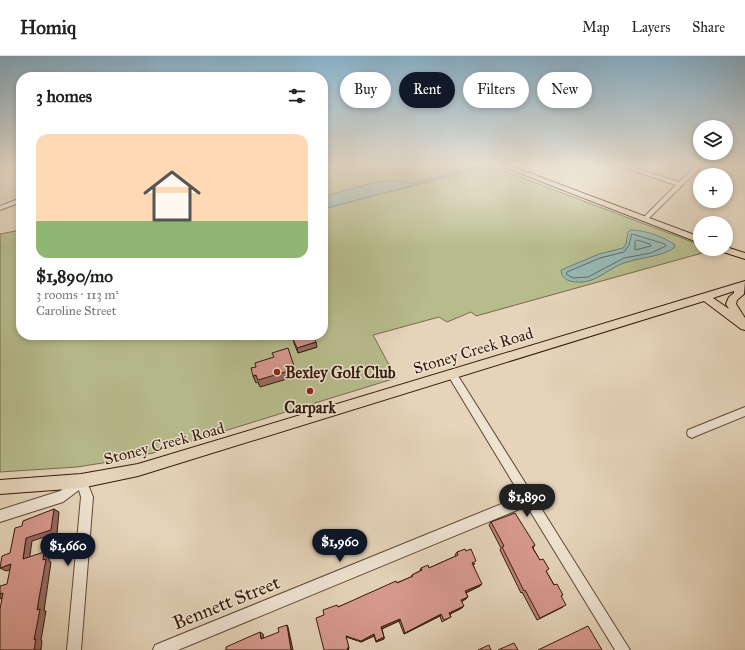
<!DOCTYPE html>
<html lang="en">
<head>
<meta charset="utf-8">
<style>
  :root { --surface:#fff; --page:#f2f2f2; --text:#202124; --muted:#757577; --line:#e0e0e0; --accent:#111827 }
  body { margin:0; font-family:"IM FELL Great Primer",serif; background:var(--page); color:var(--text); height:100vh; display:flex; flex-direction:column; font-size:15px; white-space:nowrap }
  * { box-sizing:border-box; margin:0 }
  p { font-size:13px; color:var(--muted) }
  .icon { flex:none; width:22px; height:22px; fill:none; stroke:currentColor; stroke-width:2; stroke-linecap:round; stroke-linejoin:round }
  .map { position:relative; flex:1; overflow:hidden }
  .drawer { position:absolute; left:16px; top:16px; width:312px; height:268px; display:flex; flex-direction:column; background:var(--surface); border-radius:16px; box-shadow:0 2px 6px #0003 }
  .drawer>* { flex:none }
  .hud { position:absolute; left:340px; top:16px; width:345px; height:36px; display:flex; gap:8px }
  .fabs { position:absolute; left:693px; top:64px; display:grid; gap:8px }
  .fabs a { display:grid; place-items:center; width:40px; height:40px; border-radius:50%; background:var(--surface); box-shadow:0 2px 6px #0003; font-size:20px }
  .price { position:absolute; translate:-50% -34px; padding:0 9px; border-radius:14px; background:var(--accent); color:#fff; font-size:13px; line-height:26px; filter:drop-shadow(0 1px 2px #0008) }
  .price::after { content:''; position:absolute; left:50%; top:24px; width:12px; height:9px; margin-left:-6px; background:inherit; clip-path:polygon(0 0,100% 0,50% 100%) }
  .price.active { background:#222; color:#fff }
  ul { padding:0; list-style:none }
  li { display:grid; align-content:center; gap:8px; height:212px; padding:0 20px }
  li+li { border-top:1px solid var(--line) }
  li span { display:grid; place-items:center; height:124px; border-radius:12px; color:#555 }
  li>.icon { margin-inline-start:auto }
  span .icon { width:72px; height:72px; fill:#fffc; stroke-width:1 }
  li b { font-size:17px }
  h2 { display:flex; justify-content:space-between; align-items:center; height:48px; padding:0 20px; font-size:17px }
  .chip { padding:0 14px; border-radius:18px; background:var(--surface); box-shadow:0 2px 6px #0003; font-size:14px; line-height:36px }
  .chip.active { background:var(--accent); color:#fff }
  header { display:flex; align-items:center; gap:24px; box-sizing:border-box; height:56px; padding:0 20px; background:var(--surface); border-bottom:1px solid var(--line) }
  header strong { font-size:19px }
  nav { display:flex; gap:22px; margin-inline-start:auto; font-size:14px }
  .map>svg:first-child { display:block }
  .green { fill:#b7bc8d; stroke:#776b4c }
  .water { fill:#96b8b3; stroke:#70796f }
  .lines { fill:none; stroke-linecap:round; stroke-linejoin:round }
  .shore { stroke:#66695e; stroke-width:1 }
  .minor-casing { stroke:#624836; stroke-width:2 }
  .major-casing { stroke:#371a0a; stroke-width:2 }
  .minor { fill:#eee3d2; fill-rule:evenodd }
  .major { fill:#e5d4ba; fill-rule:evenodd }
  .wall { fill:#b9847a; stroke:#371a0a }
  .shaded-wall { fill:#966b63; stroke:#371a0a }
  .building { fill:#d7998e; stroke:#371a0a }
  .poi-dot { fill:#8f2418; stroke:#eee3d2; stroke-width:1.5 }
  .labels { text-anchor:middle; stroke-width:3; stroke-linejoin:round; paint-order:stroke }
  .street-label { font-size:16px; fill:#371a0a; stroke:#eee3d2 }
  .poi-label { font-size:16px; font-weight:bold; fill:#371a0a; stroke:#eee3d2; text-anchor:start }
  .near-street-label { font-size:19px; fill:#371a0a; stroke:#eee3d2 }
</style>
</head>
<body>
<header>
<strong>Homiq</strong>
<nav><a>Map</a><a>Layers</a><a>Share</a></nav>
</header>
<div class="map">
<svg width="745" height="594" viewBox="0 0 745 594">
  <rect width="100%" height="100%" fill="#e5d4ba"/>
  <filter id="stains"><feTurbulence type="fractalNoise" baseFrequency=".005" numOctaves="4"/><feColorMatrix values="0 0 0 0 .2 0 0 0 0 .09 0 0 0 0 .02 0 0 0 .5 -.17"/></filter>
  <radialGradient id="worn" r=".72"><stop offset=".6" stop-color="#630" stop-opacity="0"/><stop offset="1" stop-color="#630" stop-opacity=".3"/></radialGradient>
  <!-- green -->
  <path class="green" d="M323,108H486L700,189V193L713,194L476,260L471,256L447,266L439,261L373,279L396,322L153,397L115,405L77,411L0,416V178L21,174V279H323Z"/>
  <!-- water -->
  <g class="water">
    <path d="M478,111L481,112L323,153V141C341,136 395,117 410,128Z"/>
    <path d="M631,174C645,174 664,181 675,189L674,192C661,201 642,201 627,206C606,212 595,231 570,225C564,223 562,220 561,214L599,198L623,192L626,188L628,176Z"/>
  </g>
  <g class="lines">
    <!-- shore -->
    <g class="shore">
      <path d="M632,178L665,188L666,190L651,197L624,202L588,221L573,222L566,218L567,216L600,202L624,196L629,189Z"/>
      <path d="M637,184L650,188L651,190L635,194V186Z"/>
    </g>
    <defs>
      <g id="minor">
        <path d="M613,108H622L679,126L698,108H704L647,164L645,165L642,163L676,129Z"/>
        <path d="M21,142V146L0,154V150Z"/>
        <path d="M452,314L455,315L630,594H615L527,450L178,594H153L155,589L521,440L449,321L447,318L449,315Z"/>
        <path d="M745,351V360L696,380L692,382L688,380L687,377L688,374Z"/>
        <path d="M81,420L85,421L93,441L81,594H67L81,441L79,434L63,446L0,466V454L60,435Z"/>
      </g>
      <g id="major">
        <path d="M496,108H505L700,181V187Z"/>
        <path d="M726,191L745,197V203L720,195L719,193H726Z"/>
        <path d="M745,225L744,238L737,244L736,248L745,262V274L741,273L704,245L138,420L81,432L0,438V424L81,418L138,408ZM734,235V237L729,241L726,248L729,253L713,242Z"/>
      </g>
    </defs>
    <!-- minor casing -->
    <use href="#minor" class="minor-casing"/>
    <!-- major casing -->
    <use href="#major" class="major-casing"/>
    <!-- minor -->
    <use href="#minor" class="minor"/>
    <!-- major -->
    <use href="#major" class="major"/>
  </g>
  <!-- wall -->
  <g class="wall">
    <path d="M293,283L317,291L298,297L294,287Z"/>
    <path d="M491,466L535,489L533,492L561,541L563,551L537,564L522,536L521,537L500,494L501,492L489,469Z"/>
    <path d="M457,496L475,508H473L480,530L466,537L468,541L466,543L462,545V552L450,558L451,561L449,562L442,566L440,560L404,578L399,565L382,573L384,581V583L376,586L374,580L361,586L346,581L349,593L348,594L324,559L338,551L411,521L412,519L420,515L421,512H429L456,500L455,499Z"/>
  </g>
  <!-- shaded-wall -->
  <g class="shaded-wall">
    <path d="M316,286L317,291L298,297L297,292Z"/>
    <path d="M295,313L297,320L260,331L258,326L256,327L253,320Z"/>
    <path d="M54,453L59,456L57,477L32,485L29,506L23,503L26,482Z"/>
    <path d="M44,496L50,499L49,505L51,506L44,555H46L41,584L42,585L41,594H34V584Z"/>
    <path d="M11,508L18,511L6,515L0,512Z"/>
    <path d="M482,528L480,530L463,538L465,535Z"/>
    <path d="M3,537L10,539L0,543V538Z"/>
    <path d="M468,541L466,543L460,546L461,544Z"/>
    <path d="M464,550L462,552L448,559L449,557Z"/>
    <path d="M441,558L440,560L404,578L405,577Z"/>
    <path d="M400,563L399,565L381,573V571Z"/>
    <path d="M287,569L288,571L293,594H291Z"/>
    <path d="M260,576L263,578L264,584L261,583Z"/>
    <path d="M374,578V580L361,586V585Z"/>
    <path d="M384,581V583L376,586V585Z"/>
  </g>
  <!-- building -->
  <g class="building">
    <path d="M305,279H312L316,286L297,292L293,283Z"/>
    <path d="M288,292L295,313L258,324L256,319L253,320L251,312L256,311L255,307L274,301L272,297Z"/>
    <path d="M54,453L51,474L26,482L23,503L44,496L43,504L46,503L37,554L40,553L34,584L36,583L34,594H0V553L3,537L0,538V530L7,528L11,508L0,512L2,500L10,497L15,472L22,470L23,465Z"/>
    <path d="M515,457L535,489L532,491L540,504L543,503L549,513L546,515L554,529L557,528L563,539L561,540L566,549L540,562L525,534L524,535L502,491L504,490L491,466Z"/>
    <path d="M465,493L466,495L471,493L476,505L472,507L482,528L465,535L468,541L461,544L464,550L449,557L451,561L444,564L441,558L405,577L400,563L381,571L384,581L376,585L374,578L361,585L346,580L349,592H347L348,594H324L316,562L324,559L323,554L337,549L338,551L396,525L397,527L413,520L412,519L422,514L421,512L428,509L429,512L458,499L457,496Z"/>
    <path d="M287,569L291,594H226V591L260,576L261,583L279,576L278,572Z"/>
    <path d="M588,570L602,594H538Z"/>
    <path d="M514,587L518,594H498Z"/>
    <path d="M489,589L491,594H478Z"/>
  </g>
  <!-- sky -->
  <linearGradient id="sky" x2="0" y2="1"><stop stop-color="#87b6d3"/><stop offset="0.57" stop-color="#f3ece0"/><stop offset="1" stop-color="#f3ece0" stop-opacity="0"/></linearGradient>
  <rect width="745" height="191" fill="url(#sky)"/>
  <!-- markers -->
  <g class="poi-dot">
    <circle cx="277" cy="316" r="4"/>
    <circle cx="310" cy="335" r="4"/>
  </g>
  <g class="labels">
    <!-- street labels -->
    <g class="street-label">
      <text transform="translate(473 294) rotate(-17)" y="6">Stoney Creek Road</text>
      <text transform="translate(164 387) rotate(-15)" y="6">Stoney Creek Road</text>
    </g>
    <!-- poi labels -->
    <g class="poi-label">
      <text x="285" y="322">Bexley Golf Club</text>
      <text x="310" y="357" text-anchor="middle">Carpark</text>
    </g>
    <!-- near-street labels -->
    <g class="near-street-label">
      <text transform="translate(226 546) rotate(-22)" y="7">Bennett Street</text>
    </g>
  </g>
  <rect width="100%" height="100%" filter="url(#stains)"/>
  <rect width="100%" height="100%" fill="url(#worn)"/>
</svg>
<div class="fabs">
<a><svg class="icon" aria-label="layers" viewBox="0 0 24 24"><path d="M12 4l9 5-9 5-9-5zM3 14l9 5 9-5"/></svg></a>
<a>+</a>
<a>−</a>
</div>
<b class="price active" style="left:527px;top:462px">$1,890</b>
<b class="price" style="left:340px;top:507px">$1,960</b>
<b class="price" style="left:68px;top:511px">$1,660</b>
<div class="hud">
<a class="chip">Buy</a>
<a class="chip active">Rent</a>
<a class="chip">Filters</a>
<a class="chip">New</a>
</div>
<section class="drawer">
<h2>3 homes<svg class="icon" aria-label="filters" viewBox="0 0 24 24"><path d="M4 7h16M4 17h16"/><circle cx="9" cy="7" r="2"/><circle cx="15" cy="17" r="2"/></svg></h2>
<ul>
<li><span style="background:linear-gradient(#ffd9b3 70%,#8fb573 0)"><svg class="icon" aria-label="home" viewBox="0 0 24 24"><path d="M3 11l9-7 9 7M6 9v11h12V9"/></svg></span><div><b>$1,890/mo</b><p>3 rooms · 113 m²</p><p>Caroline Street</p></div></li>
</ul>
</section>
</div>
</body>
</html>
